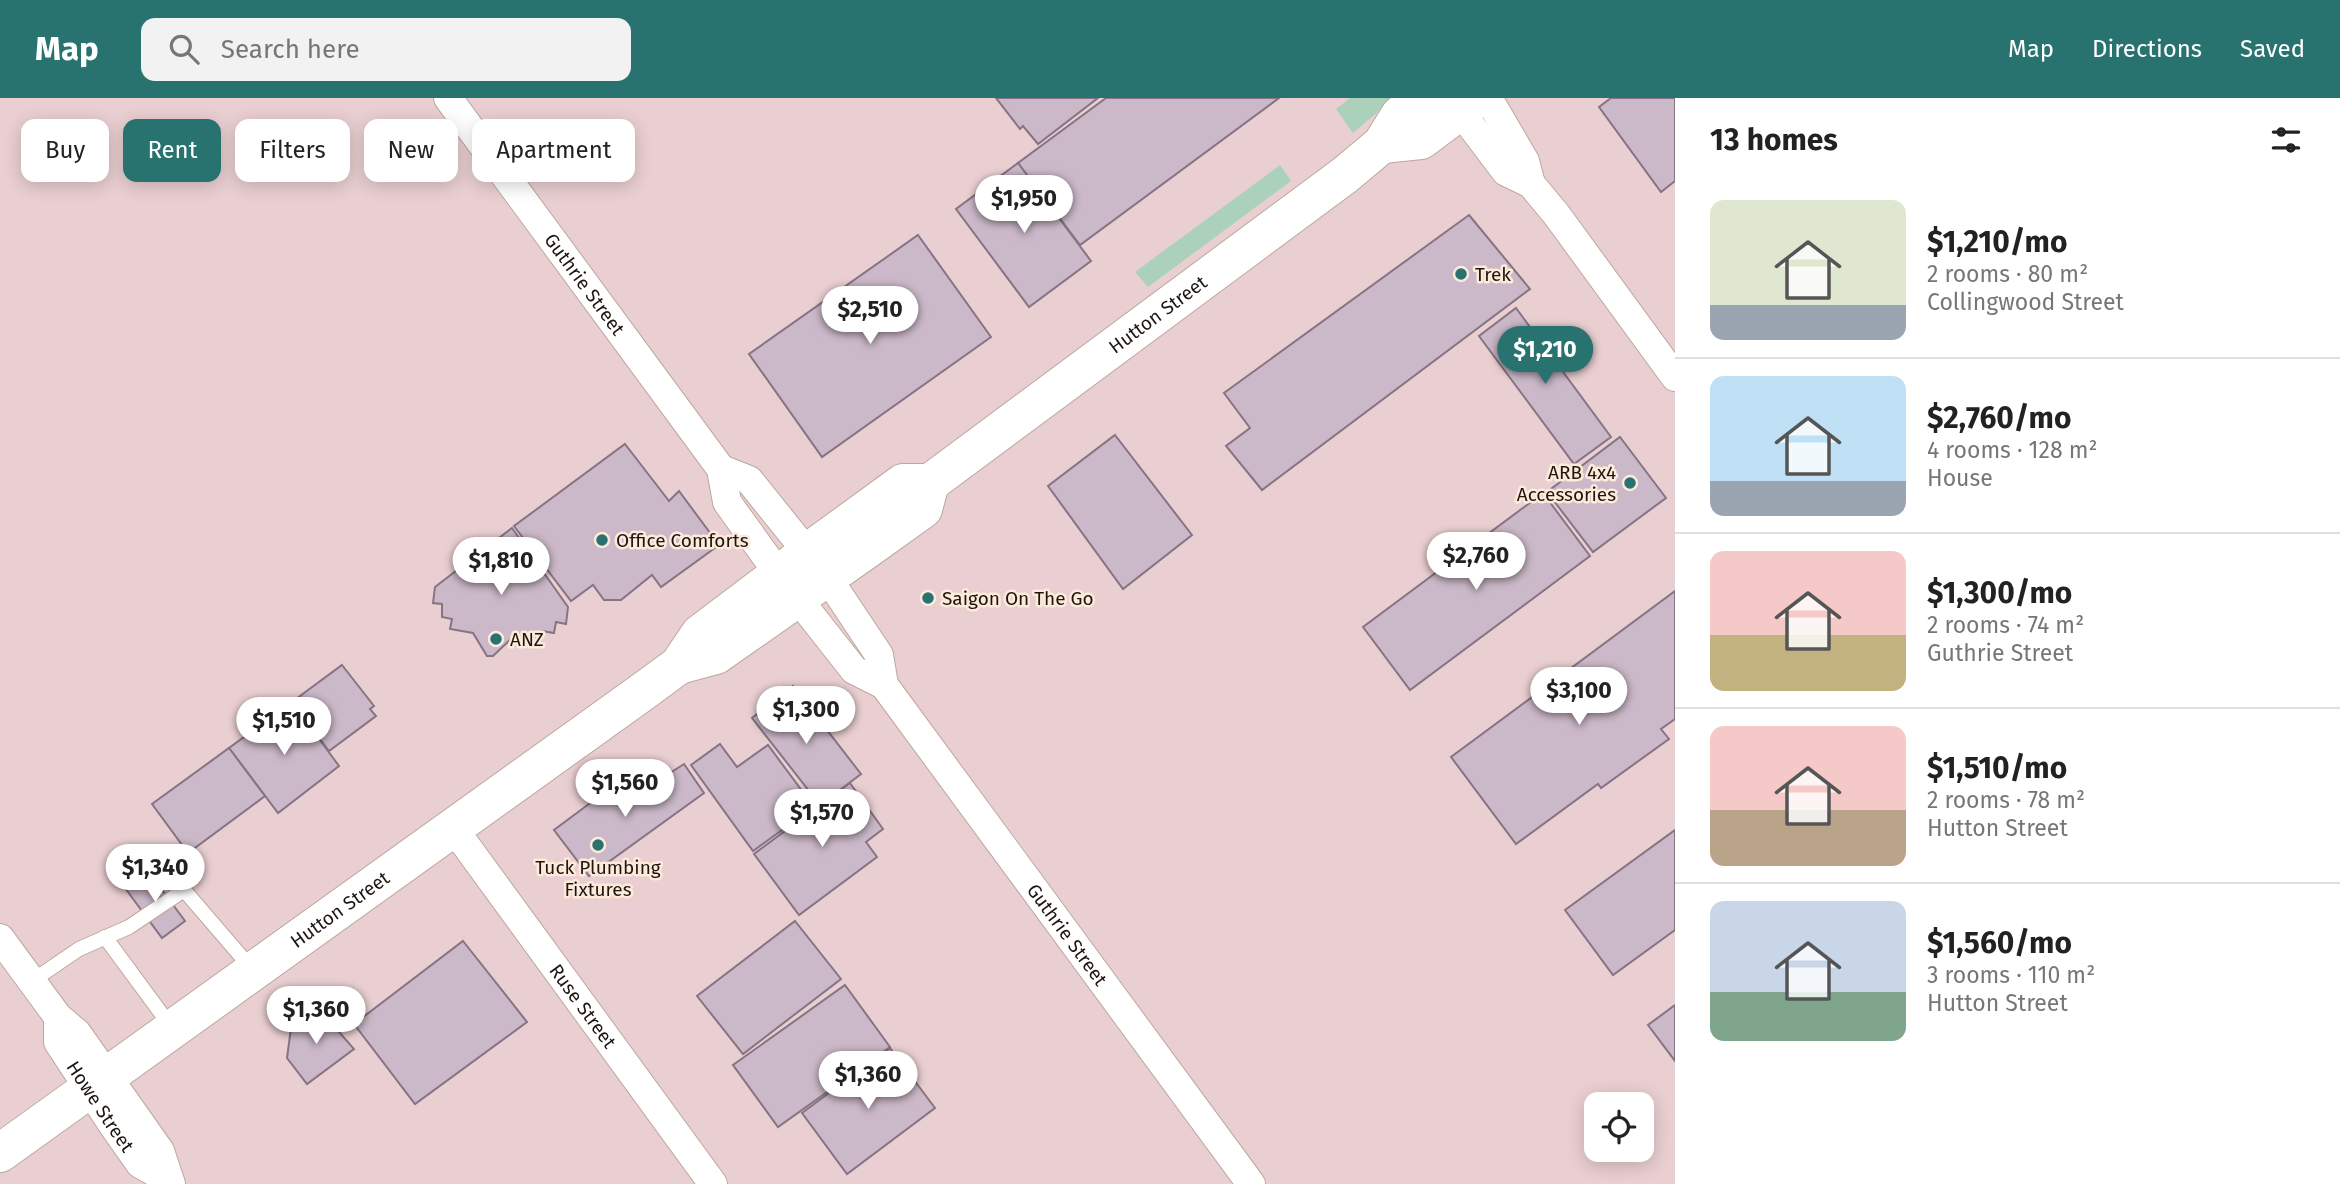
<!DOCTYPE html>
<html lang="en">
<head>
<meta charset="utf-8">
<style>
  :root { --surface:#fff; --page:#f2f2f2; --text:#222; --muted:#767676; --line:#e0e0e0; --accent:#287270 }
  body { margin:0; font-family:"Fira Sans",sans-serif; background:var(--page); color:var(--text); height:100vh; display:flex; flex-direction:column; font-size:26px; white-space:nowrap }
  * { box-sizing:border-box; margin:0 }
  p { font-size:23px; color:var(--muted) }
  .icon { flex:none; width:38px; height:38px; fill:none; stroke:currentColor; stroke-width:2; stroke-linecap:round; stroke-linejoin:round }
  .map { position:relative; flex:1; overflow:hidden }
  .drawer { display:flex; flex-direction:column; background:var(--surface); width:665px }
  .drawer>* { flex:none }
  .banner { position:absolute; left:21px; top:21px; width:665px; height:63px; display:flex; gap:14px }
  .fabs { position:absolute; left:1584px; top:994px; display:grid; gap:14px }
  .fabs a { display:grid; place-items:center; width:70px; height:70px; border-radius:14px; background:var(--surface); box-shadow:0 4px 18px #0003; font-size:35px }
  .price { position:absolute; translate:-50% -60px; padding:0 16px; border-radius:24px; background:#fff; color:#222; font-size:23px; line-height:46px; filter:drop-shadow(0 2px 4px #0008) }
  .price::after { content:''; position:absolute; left:50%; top:42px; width:21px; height:16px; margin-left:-10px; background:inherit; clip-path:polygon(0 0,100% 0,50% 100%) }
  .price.selected { background:var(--accent); color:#fff }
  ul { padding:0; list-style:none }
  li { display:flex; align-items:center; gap:21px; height:175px; padding:0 35px }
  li+li { border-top:2px solid var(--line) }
  li span { display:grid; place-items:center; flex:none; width:196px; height:140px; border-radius:14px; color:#555 }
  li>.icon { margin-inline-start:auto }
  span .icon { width:84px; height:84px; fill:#fffc; stroke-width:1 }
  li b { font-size:30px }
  h2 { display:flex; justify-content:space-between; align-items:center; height:84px; padding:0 35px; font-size:30px }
  .tag { padding:0 24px; border-radius:14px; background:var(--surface); box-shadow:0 4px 18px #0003; font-size:24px; line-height:63px }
  .tag.selected { background:var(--accent); color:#fff }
  header { display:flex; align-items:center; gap:42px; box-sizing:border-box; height:98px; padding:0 35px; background:var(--accent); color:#fff }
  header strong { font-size:33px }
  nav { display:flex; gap:38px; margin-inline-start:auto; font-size:24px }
  .search { width:490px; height:63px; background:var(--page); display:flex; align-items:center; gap:18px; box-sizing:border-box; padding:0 24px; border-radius:14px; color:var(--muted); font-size:26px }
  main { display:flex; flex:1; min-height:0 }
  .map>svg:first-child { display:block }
  .industrial { fill:#eacfd2; fill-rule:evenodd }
  .green { fill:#acd1ba }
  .building { fill:#cbb8c8; stroke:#867483; stroke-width:2 }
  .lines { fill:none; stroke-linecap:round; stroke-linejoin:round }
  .lane-casing { stroke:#bca89a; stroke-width:16 }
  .street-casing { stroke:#bca89a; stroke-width:30 }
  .primary-casing { stroke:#bca89a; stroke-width:40 }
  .lane { stroke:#fff; stroke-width:14 }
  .street { stroke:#fff; stroke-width:28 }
  .primary { stroke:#fff; stroke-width:38 }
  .poi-dot { fill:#287270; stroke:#feeada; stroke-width:2.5 }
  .labels { text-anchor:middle; stroke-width:5; stroke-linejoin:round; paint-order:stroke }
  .poi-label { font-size:19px; fill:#1d1610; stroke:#feeada; text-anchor:start }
  .street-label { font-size:19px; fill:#1d1610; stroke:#feeada }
</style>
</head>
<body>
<header>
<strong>Map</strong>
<div class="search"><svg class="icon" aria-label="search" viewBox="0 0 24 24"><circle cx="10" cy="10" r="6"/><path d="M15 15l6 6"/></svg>Search here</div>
<nav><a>Map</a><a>Directions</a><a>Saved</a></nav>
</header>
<main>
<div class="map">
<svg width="1675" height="1086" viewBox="0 0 1675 1086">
  <rect width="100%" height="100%" fill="#f1dccd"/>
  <!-- industrial -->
  <path class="industrial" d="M0,0H1675V1086H0ZM1596,1006H1642V1052H1596Z"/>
  <!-- green -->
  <g class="green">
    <path d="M1350,0H1394L1353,35L1336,11Z"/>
    <path d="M1280,67L1291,83L1148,189L1135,174Z"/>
  </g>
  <!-- building -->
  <g class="building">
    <path d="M996,0H1098L1038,46L1023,28L1020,31Z"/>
    <path d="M1106,0H1279L1080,147L1018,65Z"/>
    <path d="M1611,0H1675V83L1661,94L1599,9Z"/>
    <path d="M1018,65L1091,163L1029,209L956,111Z"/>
    <path d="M1469,117L1530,191L1262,392L1226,348L1250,330L1224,295Z"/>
    <path d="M918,137L991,239L822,359L749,256Z"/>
    <path d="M1516,210L1611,339L1574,366L1479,238Z"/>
    <path d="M1115,337L1192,437L1123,491L1048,388Z"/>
    <path d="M1620,339L1666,400L1593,454L1547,394Z"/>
    <path d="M625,346L669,403L679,393L719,447L661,489L652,477L621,502H604L593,487L571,503L514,428Z"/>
    <path d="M1543,395L1590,458L1410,592L1363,529Z"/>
    <path d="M512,430L568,509L566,526L556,524L554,535L542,533L540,545L512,540L493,558H487L473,535L450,531L452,521L442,519V506L433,505L435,489Z"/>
    <path d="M1675,493V621L1661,631L1669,641L1601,690L1598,686L1516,746L1451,659Z"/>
    <path d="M342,567L374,608L370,611L376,618L329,653L292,604Z"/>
    <path d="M793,588L861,676L820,707L752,620Z"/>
    <path d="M292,604L339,668L278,715L229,650Z"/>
    <path d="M720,646L737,669L768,647L814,709L753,753L691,667Z"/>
    <path d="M229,650L265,698L188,755L152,706Z"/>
    <path d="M684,666L704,695L589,778L554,732L609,691L622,706Z"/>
    <path d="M850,685L883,731L866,744L877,759L799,817L754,756Z"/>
    <path d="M1675,732V832L1613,877L1565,812Z"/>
    <path d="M148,773L185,823L162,840L125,790Z"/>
    <path d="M795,823L841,881L743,956L697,898Z"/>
    <path d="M463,843L527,924L415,1006L354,926Z"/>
    <path d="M845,887L890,949L778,1029L733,967Z"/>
    <path d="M1675,907V963L1648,927Z"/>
    <path d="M319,911L354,951L307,986L287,960L291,930Z"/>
    <path d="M890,950L935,1010L847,1076L802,1015Z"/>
  </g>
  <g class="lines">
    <defs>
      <g id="lane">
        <path d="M105,839L172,930"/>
        <path d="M32,883L79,851L129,829L184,792L252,871"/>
      </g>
      <g id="street">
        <path id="s1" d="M448,0L721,371L727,404L780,478L854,572L884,587L1251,1086"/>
        <path d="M1450,0L1506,74L1531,86L1556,116L1675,279"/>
        <path d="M1488,0L1525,63L1531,86"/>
        <path d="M721,371L749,382L827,479L879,557L884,587"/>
        <path id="s2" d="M454,731L713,1086"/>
        <path d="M0,840L58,919L77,935L160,1053L171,1086"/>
        <path id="s3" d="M58,919V944L114,1029L140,1066L167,1081"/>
      </g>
      <g id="primary">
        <path d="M1382,46L1421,42L1477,0"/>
        <path d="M679,567L716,557L863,454L923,411L930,385"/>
        <path id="s4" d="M0,1055L645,592L679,567L700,536L807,455L903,385H930L1345,77L1382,46L1400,17L1423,0"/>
      </g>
    </defs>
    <!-- lane casing -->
    <use href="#lane" class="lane-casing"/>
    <!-- street casing -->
    <use href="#street" class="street-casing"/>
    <!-- primary casing -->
    <use href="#primary" class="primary-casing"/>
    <!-- lane -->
    <use href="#lane" class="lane"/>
    <!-- street -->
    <use href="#street" class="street"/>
    <!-- primary -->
    <use href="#primary" class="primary"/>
  </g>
  <!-- markers -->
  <g class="poi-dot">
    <circle cx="1461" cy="176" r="7"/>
    <circle cx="1630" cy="385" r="7"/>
    <circle cx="602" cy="442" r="7"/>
    <circle cx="928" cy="500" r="7"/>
    <circle cx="496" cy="541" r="7"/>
    <circle cx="598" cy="747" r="7"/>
  </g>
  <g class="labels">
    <!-- poi labels -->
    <g class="poi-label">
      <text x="1475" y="183">Trek</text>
      <text x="1616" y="381" text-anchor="end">ARB 4x4<tspan x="1616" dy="22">Accessories</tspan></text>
      <text x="616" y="449">Office Comforts</text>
      <text x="942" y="507">Saigon On The Go</text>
      <text x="510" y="548">ANZ</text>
      <text x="598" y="776" text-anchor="middle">Tuck Plumbing<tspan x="598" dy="22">Fixtures</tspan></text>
    </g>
    <!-- street labels -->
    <g class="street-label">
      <text dy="7" stroke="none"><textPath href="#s1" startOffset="231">Guthrie Street</textPath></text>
      <text dy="7" stroke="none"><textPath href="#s4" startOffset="1437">Hutton Street</textPath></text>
      <text dy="7" stroke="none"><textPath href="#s4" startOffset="418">Hutton Street</textPath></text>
      <text dy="7" stroke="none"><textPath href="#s1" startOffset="1048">Guthrie Street</textPath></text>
      <text dy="7" stroke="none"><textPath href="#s2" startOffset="219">Ruse Street</textPath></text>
      <text dy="7" stroke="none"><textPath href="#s3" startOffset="102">Howe Street</textPath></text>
    </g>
  </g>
</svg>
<div class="fabs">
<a><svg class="icon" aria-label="locate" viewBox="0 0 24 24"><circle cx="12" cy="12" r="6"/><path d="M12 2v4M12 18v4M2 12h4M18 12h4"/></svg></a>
</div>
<b class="price" style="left:1024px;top:137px">$1,950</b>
<b class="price" style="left:870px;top:248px">$2,510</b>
<b class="price selected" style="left:1545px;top:288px">$1,210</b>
<b class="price" style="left:1476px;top:494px">$2,760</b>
<b class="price" style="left:501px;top:499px">$1,810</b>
<b class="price" style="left:1579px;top:629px">$3,100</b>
<b class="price" style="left:806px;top:648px">$1,300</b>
<b class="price" style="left:284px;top:659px">$1,510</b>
<b class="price" style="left:625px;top:721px">$1,560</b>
<b class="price" style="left:822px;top:751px">$1,570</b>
<b class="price" style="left:155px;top:806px">$1,340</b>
<b class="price" style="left:316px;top:948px">$1,360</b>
<b class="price" style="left:868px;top:1013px">$1,360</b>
<div class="banner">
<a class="tag">Buy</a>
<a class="tag selected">Rent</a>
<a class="tag">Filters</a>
<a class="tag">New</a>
<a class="tag">Apartment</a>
</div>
</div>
<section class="drawer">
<h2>13 homes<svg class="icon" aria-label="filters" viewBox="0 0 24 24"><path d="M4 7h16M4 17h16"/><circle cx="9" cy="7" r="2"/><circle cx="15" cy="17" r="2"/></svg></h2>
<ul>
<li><span style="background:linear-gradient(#dfe7d0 75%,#9aa5b1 0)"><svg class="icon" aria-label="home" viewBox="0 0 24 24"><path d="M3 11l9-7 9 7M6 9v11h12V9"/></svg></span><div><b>$1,210/mo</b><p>2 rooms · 80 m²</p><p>Collingwood Street</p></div></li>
<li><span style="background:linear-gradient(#bfe0f5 75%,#9aa5b1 0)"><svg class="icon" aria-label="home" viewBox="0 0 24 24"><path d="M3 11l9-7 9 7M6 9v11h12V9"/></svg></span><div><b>$2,760/mo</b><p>4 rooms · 128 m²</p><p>House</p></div></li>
<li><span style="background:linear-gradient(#f6c9c9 60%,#c2b280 0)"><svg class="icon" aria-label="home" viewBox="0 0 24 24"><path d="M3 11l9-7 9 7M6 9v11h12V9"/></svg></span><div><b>$1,300/mo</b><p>2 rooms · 74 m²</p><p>Guthrie Street</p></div></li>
<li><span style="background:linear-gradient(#f6c9c9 60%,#b9a48a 0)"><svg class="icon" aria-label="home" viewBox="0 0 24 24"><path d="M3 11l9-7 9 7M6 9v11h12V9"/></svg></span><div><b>$1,510/mo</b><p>2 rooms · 78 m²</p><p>Hutton Street</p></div></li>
<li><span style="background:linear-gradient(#c9d6e8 65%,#7fa58c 0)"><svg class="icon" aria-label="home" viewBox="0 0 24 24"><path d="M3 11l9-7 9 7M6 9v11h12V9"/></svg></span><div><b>$1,560/mo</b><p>3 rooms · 110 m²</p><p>Hutton Street</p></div></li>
</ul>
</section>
</main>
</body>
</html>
